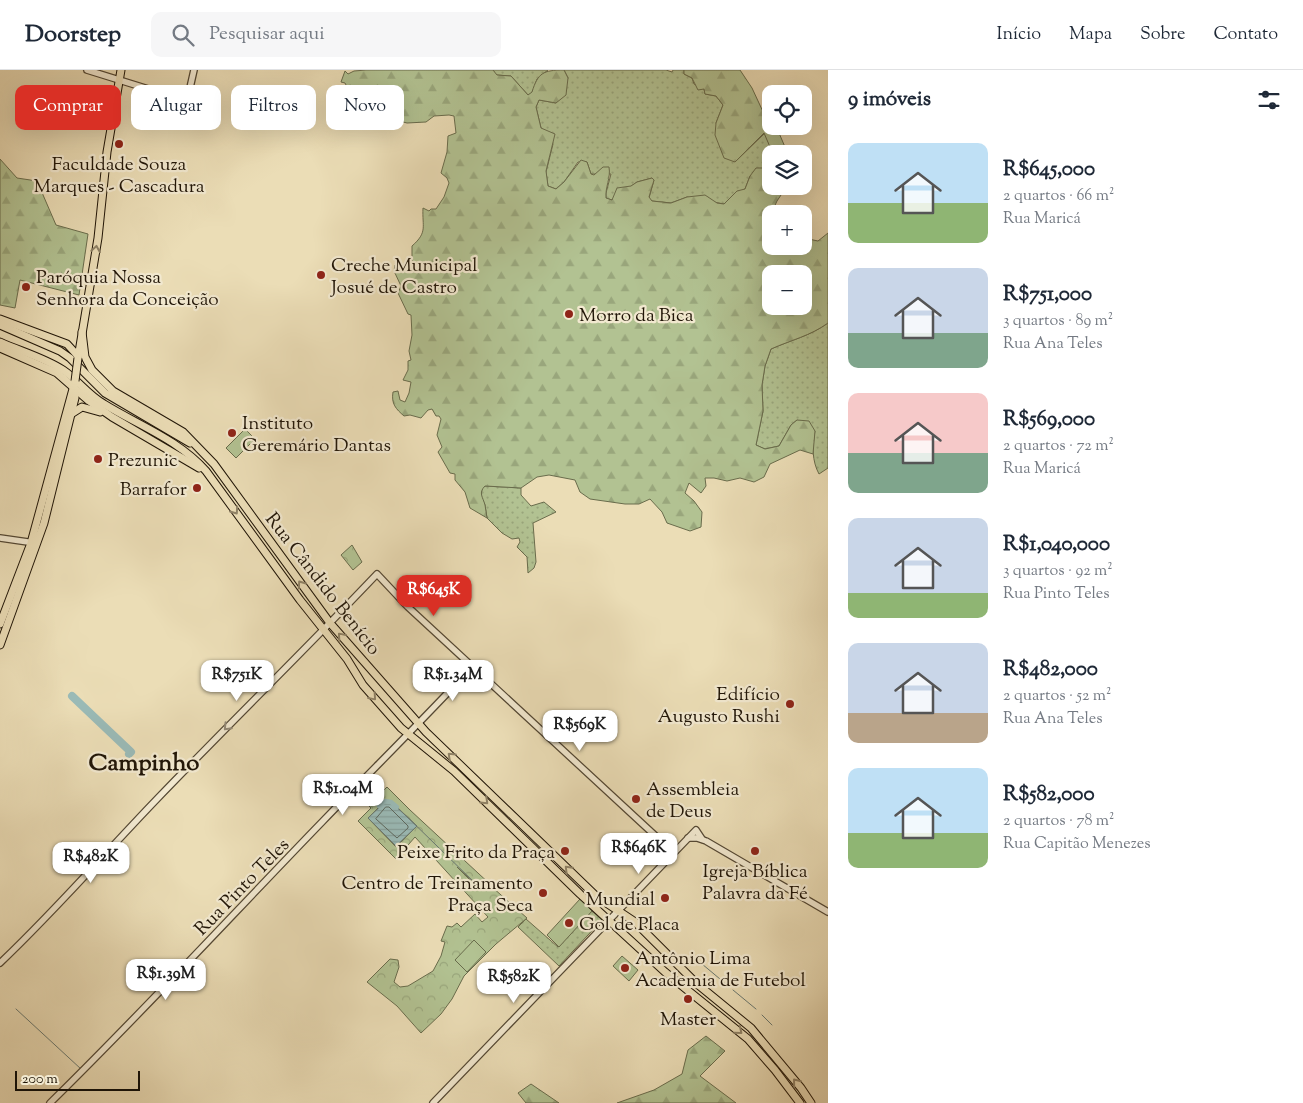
<!DOCTYPE html>
<html lang="pt">
<head>
<meta charset="utf-8">
<style>
  :root { --surface:#fff; --page:#f6f6f7; --text:#1f2937; --muted:#747a83; --line:#e0e1e3; --accent:#d93025 }
  body { margin:0; font-family:"Sorts Mill Goudy",serif; background:var(--page); color:var(--text); height:100vh; display:flex; flex-direction:column; font-size:19px; white-space:nowrap }
  * { box-sizing:border-box; margin:0 }
  p { font-size:16px; color:var(--muted) }
  .icon { flex:none; width:28px; height:28px; fill:none; stroke:currentColor; stroke-width:2; stroke-linecap:round; stroke-linejoin:round }
  .map { position:relative; flex:1; overflow:hidden }
  .side { display:flex; flex-direction:column; background:var(--surface); width:475px }
  .side>* { flex:none }
  .hud { position:absolute; left:15px; top:15px; width:475px; height:45px; display:flex; gap:10px }
  .fabs { position:absolute; left:762px; top:15px; display:grid; gap:10px }
  .fabs a { display:grid; place-items:center; width:50px; height:50px; border-radius:10px; background:var(--surface); box-shadow:0 5px 20px #0002; font-size:25px }
  .scale { position:absolute; left:15px; bottom:12px; width:125px; box-sizing:border-box; padding-left:5px; border:2px solid #201507; border-top:0; font-size:14px; line-height:18px; white-space:nowrap; color:#201507; -webkit-text-stroke:4px #f2e9d0; paint-order:stroke }
  .price { position:absolute; translate:-50% -42px; padding:0 11px; border-radius:10px; background:#fff; color:#222; font-size:16px; line-height:32px; filter:drop-shadow(0 1px 2px #0008) }
  .price::after { content:''; position:absolute; left:50%; top:30px; width:15px; height:11px; margin-left:-8px; background:inherit; clip-path:polygon(0 0,100% 0,50% 100%) }
  .price.current { background:var(--accent); color:#fff }
  ul { padding:0; list-style:none }
  li { display:flex; align-items:center; gap:15px; height:125px; padding:0 20px }
  li span { display:grid; place-items:center; flex:none; width:140px; height:100px; border-radius:10px; color:#555 }
  li>.icon { margin-inline-start:auto }
  span .icon { width:60px; height:60px; fill:#fffc; stroke-width:1 }
  li b { font-size:21px }
  h2 { display:flex; justify-content:space-between; align-items:center; height:60px; padding:0 20px; font-size:21px }
  .tag { padding:0 18px; border-radius:10px; background:var(--surface); box-shadow:0 5px 20px #0002; font-size:18px; line-height:45px }
  .tag.current { background:var(--accent); color:#fff }
  header { display:flex; align-items:center; gap:30px; box-sizing:border-box; height:70px; padding:0 25px; background:var(--surface); border-bottom:1px solid var(--line) }
  header strong { font-size:24px }
  nav { display:flex; gap:28px; margin-inline-start:auto; font-size:18px }
  .search { width:350px; height:45px; background:var(--page); display:flex; align-items:center; gap:12px; box-sizing:border-box; padding:0 18px; border-radius:10px; color:var(--muted); font-size:19px }
  main { display:flex; flex:1; min-height:0 }
  .map>svg:first-child { display:block }
  .grass { fill:url(#grass-dots); stroke:#696c4c }
  .forest { fill:url(#forest-firs); stroke:#696c4c; fill-rule:evenodd }
  .park { fill:url(#park-crowns); stroke:#696c4c; fill-rule:evenodd }
  .pitch { fill:#b2c292; stroke:#696c4c }
  .water { fill:url(#water-rules); stroke:#697870 }
  .lines { fill:none; stroke-linecap:round; stroke-linejoin:round }
  .shore { stroke:#5d685e; stroke-width:1 }
  .stream { stroke:#697870; stroke-width:1 }
  .canal { stroke:#9abab6; stroke-width:4.5 }
  .river { stroke:#9abab6; stroke-width:8 }
  .tertiary-casing { stroke:#534733; stroke-width:8 }
  .primary-casing { stroke:#201507; stroke-width:9 }
  .tertiary { stroke:#f2e9d0; stroke-width:5.5 }
  .primary { stroke:#ebddb6; stroke-width:7 }
  .primary-bridge-casing { stroke:#201507; stroke-width:9; stroke-linecap:butt }
  .primary-bridge { stroke:#ebddb6; stroke-width:7 }
  .oneway { stroke:#908367 }
  .oneway2 { stroke:#948a76 }
  .poi-dot { fill:#8f2418; stroke:#f2e9d0; stroke-width:2 }
  .labels { text-anchor:middle; stroke-width:4.5; stroke-linejoin:round; paint-order:stroke }
  .poi-label { font-size:19px; fill:#201507; stroke:#f2e9d0; text-anchor:start }
  .street-label { font-size:19px; fill:#201507; stroke:#f2e9d0 }
  .district-label { font-size:24px; font-weight:bold; fill:#201507; stroke:#f2e9d0 }
</style>
</head>
<body>
<header>
<strong>Doorstep</strong>
<div class="search"><svg class="icon" aria-label="search" viewBox="0 0 24 24"><circle cx="10" cy="10" r="6"/><path d="M15 15l6 6"/></svg>Pesquisar aqui</div>
<nav><a>Início</a><a>Mapa</a><a>Sobre</a><a>Contato</a></nav>
</header>
<main>
<div class="map">
<svg width="828" height="1033" viewBox="0 0 828 1033">
  <defs>
    <pattern id="grass-dots" width="8" height="8" patternUnits="userSpaceOnUse" patternTransform="scale(1.25)"><rect width="8" height="8" fill="#b2c292"/><path d="M2 2h.1M6 6h.1" fill="none" stroke="#99a67c" stroke-width="1.8" stroke-linecap="round"/></pattern>
    <pattern id="forest-firs" width="22" height="20" patternUnits="userSpaceOnUse" patternTransform="scale(1.25)"><rect width="22" height="20" fill="#b2c292"/><path d="M5 1l3.5 6h-7zM16 11l3.5 6h-7z" fill="#99a67c"/></pattern>
    <pattern id="park-crowns" width="20" height="18" patternUnits="userSpaceOnUse" patternTransform="scale(1.25)"><rect width="20" height="18" fill="#b2c292"/><path d="M2 6a3 3 0 1 1 6 0M12 15a3 3 0 1 1 6 0" fill="none" stroke="#99a67c"/></pattern>
    <pattern id="water-rules" width="6" height="5" patternUnits="userSpaceOnUse" patternTransform="scale(1.25)"><rect width="6" height="5" fill="#9abab6"/><path d="M0 2.5h6" fill="none" stroke="#849f9b"/></pattern>
  </defs>
  <rect width="100%" height="100%" fill="#ebddb6"/>
  <filter id="stains"><feTurbulence type="fractalNoise" baseFrequency=".004" numOctaves="4"/><feColorMatrix values="0 0 0 0 .2 0 0 0 0 .09 0 0 0 0 .02 0 0 0 .5 -.17"/></filter>
  <radialGradient id="worn" r=".72"><stop offset=".6" stop-color="#630" stop-opacity="0"/><stop offset="1" stop-color="#630" stop-opacity=".3"/></radialGradient>
  <!-- grass -->
  <g class="grass">
    <path d="M493,0H548L537,9L532,23L528,25L511,6L496,5Z"/>
    <path d="M564,0H666L672,2L673,0H684V4L692,8L694,14L704,19L705,24L716,26L723,35L716,53L735,92L765,63L773,84H771V93L765,98L750,106L745,119L724,134L687,127L671,133L652,131L649,128L654,110L652,108L637,112L612,130L606,128V123L611,104H591L587,92H578L564,112L556,119L548,116L546,102L553,74L546,61L541,58L536,37L539,30L556,33L568,8Z"/>
    <path d="M828,253V398L819,404C812,391 812,376 815,361L797,350L791,355L779,376L765,379L756,375L763,341L762,315L765,296L771,279C791,270 810,266 828,253Z"/>
    <path d="M485,416L521,418V425L531,436L544,432L556,442L533,453L536,492L534,498L528,503L527,487L517,477L520,472L519,468L512,469L502,463L487,448L485,435L481,426L482,419Z"/>
    <path d="M592,841L602,850L559,896L518,857L526,849L558,877Z"/>
  </g>
  <!-- forest -->
  <g class="forest">
    <path d="M366,0H493L497,5L511,6L528,25L532,22C538,3 543,0 564,0L568,8L566,25L556,33L539,30L536,37L541,58L555,64L546,101L548,116L556,119L564,112L581,90L587,92L591,104L594,105L603,97H609C611,108 605,117 606,128L612,130L617,118L631,116L637,112L652,108L654,110L649,127L652,131L671,133L687,127L705,125L717,133L724,134L737,121L745,119L750,106L756,98H765L771,93V116H787L777,131L771,144V176H804V168L818,171L828,163V253C810,266 791,270 771,279L765,296L762,315L763,341L756,375L765,379L779,376L791,355L797,350L809,351L815,361L813,384L800,380L770,394L764,407L754,412L740,408L727,411L714,408H705L706,416L701,423L689,413L685,423L694,431L702,442L701,457L690,461L667,453L662,442L650,429L639,434H625L590,429L580,422L575,410L549,405L537,407L521,418L485,416C478,423 483,427 485,435C486,439 486,444 487,448L470,438L465,422L455,410V404L450,403L438,382L442,377L437,365L441,349L439,346H436L432,339L428,340L421,348L410,345L404,346C396,339 391,334 393,322L398,321L400,330L405,332L409,323L411,312L403,310L408,300V291L411,290L409,281L412,265L411,245L408,244L398,223L401,216L394,201L395,195L401,196L412,192V176C428,162 422,157 423,138L429,141L431,139H436L444,127L449,113L447,108L441,103L447,82L448,66L456,63L454,46L449,45L434,46L426,52L407,53L380,46L350,35L348,19L345,13L341,12L345,1L348,4L354,1ZM771,204H804V236H771Z"/>
    <path d="M684,0H740L752,18L765,46L771,44V56H776L788,84H773L764,63L735,92L724,88L715,65L716,53L723,35L716,26L705,24L704,19L698,20L692,8L684,4Z"/>
    <path d="M0,89L17,108L37,111L56,155L88,164L79,225L20,210L15,238L0,235Z"/>
    <path d="M706,966L725,981L700,1006L736,1033H617L654,1020L682,1004L688,980Z"/>
    <path d="M531,1014L559,1033H526L518,1023Z"/>
  </g>
  <!-- park -->
  <g class="park">
    <path d="M352,475L362,492L353,500L341,485Z"/>
    <path d="M387,717L410,740L492,816L477,815L457,797L476,816L492,817L527,848L496,874L464,906L452,929L441,944L421,963L397,936L367,912L390,889L398,890L399,897L394,912L400,917L408,916L433,901L441,886L445,872L441,871L447,856L452,857L457,853L461,857L475,844L482,852L488,847L415,767L396,789L358,751L371,738L357,724L363,718L374,730ZM385,731L391,732L417,756L396,777L368,748Z"/>
  </g>
  <!-- pitch -->
  <g class="pitch">
    <path d="M245,359L255,369L236,388L226,378Z"/>
    <path d="M580,829L592,841L559,877L547,865Z"/>
    <path d="M474,870L486,882L467,902L455,890Z"/>
    <path d="M622,886L638,900L629,911L613,896Z"/>
  </g>
  <!-- water -->
  <path class="water" d="M385,732H391L417,756L396,776L368,748Z"/>
  <g class="lines">
    <!-- shore -->
    <path class="shore" d="M386,737H389L408,756V758L397,768L376,749Z"/>
    <!-- stream -->
    <g class="stream">
      <path d="M397,737L477,815L494,816"/>
      <path d="M696,889L726,914"/>
      <path d="M733,920L756,939"/>
      <path d="M16,939L81,999"/>
      <path d="M762,945L772,955"/>
    </g>
    <!-- canal -->
    <path class="canal" d="M379,736L385,731L391,732L397,737"/>
    <!-- river -->
    <path class="river" d="M72,626L131,682L129,684"/>
    <defs>
      <g id="tertiary">
        <path d="M87,0L187,31L194,0"/>
        <path d="M0,468L35,473"/>
        <path d="M688,768H697L706,771L828,842"/>
        <path d="M0,893C55,841 105,783 157,729C230,653 305,580 377,504L408,537L674,783"/>
        <path d="M50,1033C144,941 232,845 323,751C373,699 424,649 473,596"/>
        <path d="M433,1033L696,760L702,769"/>
      </g>
      <g id="primary">
        <path d="M0,249L67,274L78,286"/>
        <path d="M0,255L60,281L70,288L105,323L190,373"/>
        <path d="M82,262L85,287L92,300L113,321L183,362L214,394L330,553L426,662L596,826L635,852L696,913L751,958L801,1018L811,1033"/>
        <path d="M0,272C20,281 45,288 63,300C78,310 88,325 104,334C138,355 179,370 206,401L300,530L347,589L363,615L401,658L454,701L580,824L665,902L748,969L775,1000L800,1033"/>
        <path d="M0,278L57,303L89,331L112,347L199,398"/>
        <path d="M78,288L98,168L107,82L121,0"/>
        <path d="M71,344L82,337L100,342"/>
        <path d="M0,554L31,473L73,319"/>
        <path d="M0,575L44,453L75,328L74,317"/>
      </g>
    </defs>
    <!-- tertiary casing -->
    <use href="#tertiary" class="tertiary-casing"/>
    <!-- primary casing -->
    <use href="#primary" class="primary-casing"/>
    <!-- tertiary -->
    <use href="#tertiary" class="tertiary"/>
    <!-- primary -->
    <use href="#primary" class="primary"/>
    <defs>
      <path id="primary-bridge" d="M75,311L78,288"/>
    </defs>
    <!-- primary-bridge casing -->
    <use href="#primary-bridge" class="primary-bridge-casing"/>
    <!-- primary-bridge -->
    <use href="#primary-bridge" class="primary-bridge"/>
  </g>
  <!-- one-way arrows -->
  <defs><path id="oneway-chevron" d="M-2-3.5L2.5 0L-2 3.5" fill="none" stroke-width="1.6" stroke-linecap="round" stroke-linejoin="round" transform="scale(1.25)"/></defs>
  <g class="oneway">
    <use href="#oneway-chevron" transform="translate(96 179) rotate(-81)"/>
    <use href="#oneway-chevron" transform="translate(235 441) rotate(55)"/>
    <use href="#oneway-chevron" transform="translate(301 514) rotate(-125)"/>
    <use href="#oneway-chevron" transform="translate(341 566) rotate(-131)"/>
    <use href="#oneway-chevron" transform="translate(373 627) rotate(49)"/>
    <use href="#oneway-chevron" transform="translate(451 686) rotate(-137)"/>
    <use href="#oneway-chevron" transform="translate(485 731) rotate(44)"/>
    <use href="#oneway-chevron" transform="translate(568 799) rotate(-135)"/>
    <use href="#oneway-chevron" transform="translate(739 961) rotate(40)"/>
    <use href="#oneway-chevron" transform="translate(796 1012) rotate(-129)"/>
  </g>
  <use class="oneway2" href="#oneway-chevron" transform="translate(227 657) rotate(134)"/>
  <!-- markers -->
  <g class="poi-dot">
    <circle cx="119" cy="74" r="5"/>
    <circle cx="321" cy="205" r="5"/>
    <circle cx="26" cy="217" r="5"/>
    <circle cx="569" cy="244" r="5"/>
    <circle cx="232" cy="363" r="5"/>
    <circle cx="98" cy="389" r="5"/>
    <circle cx="197" cy="418" r="5"/>
    <circle cx="790" cy="634" r="5"/>
    <circle cx="636" cy="729" r="5"/>
    <circle cx="565" cy="781" r="5"/>
    <circle cx="755" cy="781" r="5"/>
    <circle cx="543" cy="823" r="5"/>
    <circle cx="665" cy="828" r="5"/>
    <circle cx="569" cy="853" r="5"/>
    <circle cx="625" cy="898" r="5"/>
    <circle cx="688" cy="929" r="5"/>
  </g>
  <g class="labels">
    <!-- poi labels -->
    <g class="poi-label">
      <text x="119" y="100" text-anchor="middle">Faculdade Souza<tspan x="119" dy="22">Marques - Cascadura</tspan></text>
      <text x="331" y="201">Creche Municipal<tspan x="331" dy="22">Josué de Castro</tspan></text>
      <text x="36" y="213">Paróquia Nossa<tspan x="36" dy="22">Senhora da Conceição</tspan></text>
      <text x="579" y="251">Morro da Bica</text>
      <text x="242" y="359">Instituto<tspan x="242" dy="22">Geremário Dantas</tspan></text>
      <text x="108" y="396">Prezunic</text>
      <text x="187" y="425" text-anchor="end">Barrafor</text>
      <text x="780" y="630" text-anchor="end">Edifício<tspan x="780" dy="22">Augusto Rushi</tspan></text>
      <text x="646" y="725">Assembleia<tspan x="646" dy="22">de Deus</tspan></text>
      <text x="555" y="788" text-anchor="end">Peixe Frito da Praça</text>
      <text x="755" y="807" text-anchor="middle">Igreja Bíblica<tspan x="755" dy="22">Palavra da Fé</tspan></text>
      <text x="533" y="819" text-anchor="end">Centro de Treinamento<tspan x="533" dy="22">Praça Seca</tspan></text>
      <text x="655" y="835" text-anchor="end">Mundial</text>
      <text x="579" y="860">Gol de Placa</text>
      <text x="635" y="894">Antônio Lima<tspan x="635" dy="22">Academia de Futebol</tspan></text>
      <text x="688" y="955" text-anchor="middle">Master</text>
    </g>
    <!-- street labels -->
    <g class="street-label">
      <text transform="translate(324 513) rotate(52)" y="7">Rua Cândido Benício</text>
      <text transform="translate(241 816) rotate(-46)" y="7">Rua Pinto Teles</text>
    </g>
    <!-- district labels -->
    <g class="district-label">
      <text x="144" y="700">Campinho</text>
    </g>
  </g>
  <rect width="100%" height="100%" filter="url(#stains)"/>
  <rect width="100%" height="100%" fill="url(#worn)"/>
</svg>
<div class="fabs">
<a><svg class="icon" aria-label="locate" viewBox="0 0 24 24"><circle cx="12" cy="12" r="6"/><path d="M12 2v4M12 18v4M2 12h4M18 12h4"/></svg></a>
<a><svg class="icon" aria-label="layers" viewBox="0 0 24 24"><path d="M12 4l9 5-9 5-9-5zM3 14l9 5 9-5"/></svg></a>
<a>+</a>
<a>−</a>
</div>
<div class="scale">200 m</div>
<b class="price current" style="left:434px;top:547px">R$645K</b>
<b class="price" style="left:237px;top:632px">R$751K</b>
<b class="price" style="left:453px;top:632px">R$1.34M</b>
<b class="price" style="left:580px;top:682px">R$569K</b>
<b class="price" style="left:343px;top:746px">R$1.04M</b>
<b class="price" style="left:639px;top:805px">R$646K</b>
<b class="price" style="left:91px;top:814px">R$482K</b>
<b class="price" style="left:166px;top:931px">R$1.39M</b>
<b class="price" style="left:514px;top:934px">R$582K</b>
<div class="hud">
<a class="tag current">Comprar</a>
<a class="tag">Alugar</a>
<a class="tag">Filtros</a>
<a class="tag">Novo</a>
</div>
</div>
<section class="side">
<h2>9 imóveis<svg class="icon" aria-label="filters" viewBox="0 0 24 24"><path d="M4 7h16M4 17h16"/><circle cx="9" cy="7" r="2"/><circle cx="15" cy="17" r="2"/></svg></h2>
<ul>
<li><span style="background:linear-gradient(#bfe0f5 60%,#8fb573 0)"><svg class="icon" aria-label="home" viewBox="0 0 24 24"><path d="M3 11l9-7 9 7M6 9v11h12V9"/></svg></span><div><b>R$645,000</b><p>2 quartos · 66 m²</p><p>Rua Maricá</p></div></li>
<li><span style="background:linear-gradient(#c9d6e8 65%,#7fa58c 0)"><svg class="icon" aria-label="home" viewBox="0 0 24 24"><path d="M3 11l9-7 9 7M6 9v11h12V9"/></svg></span><div><b>R$751,000</b><p>3 quartos · 89 m²</p><p>Rua Ana Teles</p></div></li>
<li><span style="background:linear-gradient(#f6c9c9 60%,#7fa58c 0)"><svg class="icon" aria-label="home" viewBox="0 0 24 24"><path d="M3 11l9-7 9 7M6 9v11h12V9"/></svg></span><div><b>R$569,000</b><p>2 quartos · 72 m²</p><p>Rua Maricá</p></div></li>
<li><span style="background:linear-gradient(#c9d6e8 75%,#8fb573 0)"><svg class="icon" aria-label="home" viewBox="0 0 24 24"><path d="M3 11l9-7 9 7M6 9v11h12V9"/></svg></span><div><b>R$1,040,000</b><p>3 quartos · 92 m²</p><p>Rua Pinto Teles</p></div></li>
<li><span style="background:linear-gradient(#c9d6e8 70%,#b9a48a 0)"><svg class="icon" aria-label="home" viewBox="0 0 24 24"><path d="M3 11l9-7 9 7M6 9v11h12V9"/></svg></span><div><b>R$482,000</b><p>2 quartos · 52 m²</p><p>Rua Ana Teles</p></div></li>
<li><span style="background:linear-gradient(#bfe0f5 65%,#8fb573 0)"><svg class="icon" aria-label="home" viewBox="0 0 24 24"><path d="M3 11l9-7 9 7M6 9v11h12V9"/></svg></span><div><b>R$582,000</b><p>2 quartos · 78 m²</p><p>Rua Capitão Menezes</p></div></li>
</ul>
</section>
</main>
</body>
</html>
